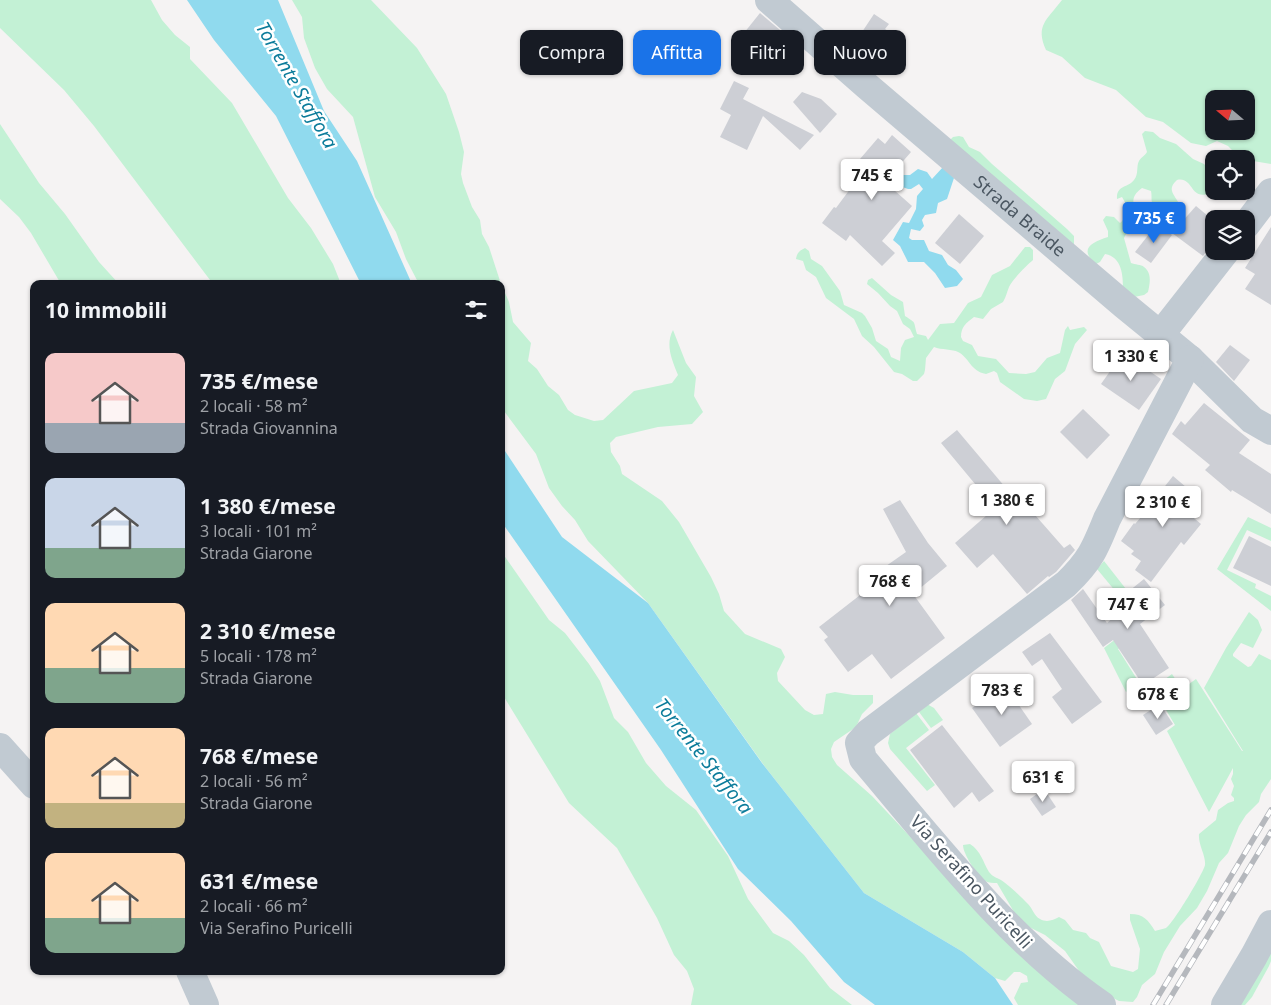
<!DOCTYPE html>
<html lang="it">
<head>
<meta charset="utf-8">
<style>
  :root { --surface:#171b24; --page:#242831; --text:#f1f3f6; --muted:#9ea1a6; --accent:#1a73e8 }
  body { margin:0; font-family:"Noto Sans",sans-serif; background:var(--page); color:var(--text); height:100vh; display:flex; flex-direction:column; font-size:19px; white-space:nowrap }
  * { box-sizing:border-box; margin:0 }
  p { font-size:16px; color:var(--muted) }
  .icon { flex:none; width:28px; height:28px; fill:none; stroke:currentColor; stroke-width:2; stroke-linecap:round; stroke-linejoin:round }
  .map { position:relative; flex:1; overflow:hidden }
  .details { position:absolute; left:30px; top:280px; width:475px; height:695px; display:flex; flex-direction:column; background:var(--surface); border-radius:10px; box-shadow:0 1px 4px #0004 }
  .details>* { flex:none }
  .guide { position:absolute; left:520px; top:30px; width:475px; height:45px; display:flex; gap:10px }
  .needle { width:32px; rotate:289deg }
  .fabs { position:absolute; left:1205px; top:90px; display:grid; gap:10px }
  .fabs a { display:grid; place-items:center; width:50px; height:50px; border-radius:10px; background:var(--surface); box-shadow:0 1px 4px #0004; font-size:25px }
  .price { position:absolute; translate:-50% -42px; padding:0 11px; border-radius:5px; background:#fff; color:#222; font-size:16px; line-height:32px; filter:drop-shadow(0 1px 2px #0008) }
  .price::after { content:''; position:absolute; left:50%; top:30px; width:15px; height:11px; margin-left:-8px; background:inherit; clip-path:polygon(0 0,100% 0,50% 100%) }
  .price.selected { background:var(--accent); color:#fff }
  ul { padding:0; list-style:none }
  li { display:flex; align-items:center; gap:15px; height:125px; padding:0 15px }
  li span { display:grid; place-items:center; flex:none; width:140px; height:100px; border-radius:10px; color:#555 }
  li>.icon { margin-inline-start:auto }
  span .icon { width:60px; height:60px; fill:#fffc; stroke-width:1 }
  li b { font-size:21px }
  h2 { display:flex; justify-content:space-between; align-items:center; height:60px; padding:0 15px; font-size:21px }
  .chip { padding:0 18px; border-radius:10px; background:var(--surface); box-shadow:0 1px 4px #0004; font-size:18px; line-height:45px }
  .chip.selected { background:var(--accent); color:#fff }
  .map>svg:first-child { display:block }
  .green { fill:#c3f1d5; fill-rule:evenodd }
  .water { fill:#90daee }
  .building { fill:#cdcfd5 }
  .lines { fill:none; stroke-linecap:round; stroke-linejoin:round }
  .minor { stroke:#c1cad2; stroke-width:28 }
  .rail-casing { stroke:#b5b8bd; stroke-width:5.5 }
  .rail { stroke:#fff; stroke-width:4; stroke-dasharray:11; stroke-linecap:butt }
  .labels { text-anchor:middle; stroke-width:5; stroke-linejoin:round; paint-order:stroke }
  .street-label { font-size:18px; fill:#4a5661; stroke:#fff }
  .water-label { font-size:19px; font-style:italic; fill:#0c7c9b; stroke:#fff }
</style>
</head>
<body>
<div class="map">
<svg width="1271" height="1005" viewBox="0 0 1271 1005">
  <rect width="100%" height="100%" fill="#f5f3f3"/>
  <!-- green -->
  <g class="green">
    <path d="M0,0H151L162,20L175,35L190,47V59L232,103L288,198L311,228L333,264L341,284H213L94,126L64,90L0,28Z"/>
    <path d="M292,0H371L417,48L446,94L459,132L464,152L461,174L463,183L472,207L480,220L482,234L489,247L501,284H419L406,259L396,232L375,197L353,117L327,89L315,68L304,38L302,17Z"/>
    <path d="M1062,0H1271V164L1241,159L1228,146L1217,141L1206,146L1191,143L1163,122L1146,117L1116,90L1085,78L1062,57L1046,50C1035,25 1047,20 1062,0ZM1214,99H1246V131H1214Z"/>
    <path d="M0,124L39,183L65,214L99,262L119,284H61L31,233L19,217L0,199Z"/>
    <path d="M1145,131L1153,132L1160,138L1176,144L1193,159L1204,164L1214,175V191C1189,205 1195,176 1177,180C1166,190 1175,195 1179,204C1173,209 1155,214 1152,203C1151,199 1152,195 1151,191L1142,188C1125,200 1138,210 1140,223L1138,228L1126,234L1124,238L1131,263C1135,265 1141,264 1144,267C1152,273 1150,283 1148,292L1144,295L1134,297L1123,289C1123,275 1122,257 1105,254L1100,262L1096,264C1078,249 1092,242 1108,237V231L1103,220L1106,216L1114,217L1120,223C1130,214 1128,207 1122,197L1117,199C1116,185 1128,188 1134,180C1139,174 1136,166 1139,161C1141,157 1145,156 1147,152L1142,134Z"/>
    <path d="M959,136L963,137L969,147L980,152L992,164L1067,229L1074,236V247L949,141L953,137Z"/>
    <path d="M1025,247H1030L1033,250V260C1027,265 1012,280 1009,287C1007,292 1006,297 1003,302L991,309L983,319L974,317C966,323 961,327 961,337L963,341L972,345L978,356L996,359L1009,373L1026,374L1035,372L1047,358L1060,353L1065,330L1068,326L1070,330L1084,327L1087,330L1075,344L1065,371L1055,379L1046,399L1037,401L1024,399L1000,382L997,373L994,371L986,374C970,371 969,357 958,352C953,349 941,350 934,347L926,358L925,370L924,374L917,381H913L902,374L894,372L874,347L862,336L854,319L826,298L816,277L806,270L803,261L796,259C797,253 799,251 805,248L809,251L811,259L822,266L840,291L844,305L862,313L865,316L872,328L876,341L888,349L891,357L900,361L901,348L905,340L914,337L910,329L903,324L897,311L890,306L878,293L867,284L868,280L872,278L891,295L903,302L905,316C917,324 913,320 917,334L926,336L928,340L940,324L954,323L968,303L981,297L992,275L1010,266Z"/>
    <path d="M501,284L509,302L513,322L531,343L528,361L537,369L548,386L559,395L568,410L575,415L594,421L603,420L634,391L672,383L678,375C672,360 665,345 673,330L686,363L696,377L694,396L703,412L692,424L658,427L616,437L610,443L611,452L620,466L622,474L662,501L679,522L711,577L719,594L724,611L745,634L781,649L785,657L777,673L778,681L805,710L814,715L823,714L826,694L835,692L853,695H873V703L862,714L856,727L834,742L831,749L832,757L837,765L872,796L918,845L1080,1005H1018L1014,998L1021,983L1028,982L1027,976L1020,972H1014L1005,981L995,978L963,952L864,893L766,768L648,603L588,541L575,520L562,506L549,488L536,454L501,407Z"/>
    <path d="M1248,517L1271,528V541L1247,530L1227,570L1256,584L1255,588L1271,596V611L1217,569Z"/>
    <path d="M501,551L549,620L565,633L589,664L600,681L614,718L628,732L646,763L666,786L696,810L728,856L748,899L773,933L789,941L804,955L830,988L852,1005H691L694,989L687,971L674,955L657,918L617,848L569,803L501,692Z"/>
    <path d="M1104,561L1133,598L1126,604L1097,569Z"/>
    <path d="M1249,612L1258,620L1262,630L1253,648L1241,643L1233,654V656L1248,667L1251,666L1259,654L1271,660V779L1261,794L1259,802L1246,815L1239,826L1228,853L1219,863L1207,891L1197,908L1180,926L1164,952L1155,974L1142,985L1137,997L1133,1002L1119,1001L1113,998L1082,975L1065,951L1045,935L1027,926L1014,912L997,883C993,883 989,883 985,881C977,875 963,854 963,845L970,844C981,851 983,862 989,872C992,876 995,877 999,879C1007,883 1021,897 1028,904C1033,909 1034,916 1040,919C1047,923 1053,920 1059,917L1065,920L1073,930L1086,933L1090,938L1099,942L1111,966L1133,972L1138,969L1140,949L1130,920V914C1144,914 1148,920 1155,931C1158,930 1163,929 1166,928C1173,924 1204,872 1205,865C1206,855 1198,845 1199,834L1216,820L1218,810L1228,803L1234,801V798L1231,795L1234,786L1231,779L1233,774V768L1209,812L1167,731L1175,725L1153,688L1172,674L1182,689L1196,679L1242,751H1243L1204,688L1226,648Z"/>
    <path d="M1117,638L1123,646L1118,649L1140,684L1126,692L1104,648Z"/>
    <path d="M925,703L934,708L943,720L931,728L919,712Z"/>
    <path d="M916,713L929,730L906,748L935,785L927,791L890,749L888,743L890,734Z"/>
    <path d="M1271,941V961L1269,966L1252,997L1245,1005H1232Z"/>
  </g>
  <!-- water -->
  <g class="water">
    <path d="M187,0H278L324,111L357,161L412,284H361L276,116L214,40Z"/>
    <path d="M943,167L954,178L947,199L938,203L936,213L925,215L922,220L924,226L920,231L911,229L909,238L912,240H924L929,251L942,255L948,265L956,270L963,279L957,286L945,288L935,273L924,262H908L900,246L893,240L903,222L909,223L916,209L917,196L923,189L919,184L911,189H908L897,185L896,178L897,175H910L918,169L927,172L932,179Z"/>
    <path d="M501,445L562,537L648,603L762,763L864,893L963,952L995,978L1013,1005H875L844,982L791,921L738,869L661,750L501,521Z"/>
  </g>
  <!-- building -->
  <g class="building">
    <path d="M760,13L780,30L765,49L744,33Z"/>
    <path d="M874,14L889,24L885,29L906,43L893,62L858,38Z"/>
    <path d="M734,81L749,88L743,99L814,135L800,150L763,116L747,150L720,137L731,115L720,109Z"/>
    <path d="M802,92L821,99L837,114L820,133L793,102Z"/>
    <path d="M892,135L911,152L885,182L912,206L882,241L895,253L882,266L850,235L846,241L822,223L834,207L836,208L862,173L854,166L878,138L885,144Z"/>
    <path d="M1196,206L1214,221V241L1203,256L1172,233Z"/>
    <path d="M959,214L984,236L960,264L935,243Z"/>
    <path d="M1157,224L1172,235L1151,263L1135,252Z"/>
    <path d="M1271,227V305L1245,289L1255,274L1245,268Z"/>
    <path d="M1230,345L1250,360L1234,381L1216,362Z"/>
    <path d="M1123,353L1161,379L1139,410L1101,384Z"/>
    <path d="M1204,403L1250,440L1239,453L1271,474V514L1232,490L1231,492L1205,470L1210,465L1172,434L1181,421L1185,425Z"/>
    <path d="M1083,409L1110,435L1087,459L1060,432Z"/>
    <path d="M957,430L1011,494L1014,491L1064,548L1070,544L1075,550L1056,572L1049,577L1048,576L1027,594L993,554L977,568L955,543L995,508L941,443Z"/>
    <path d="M1173,476L1200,499L1189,514L1201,524L1184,545L1181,542L1151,582L1135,570L1141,561L1131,554L1134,551L1121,541L1134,523L1135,524L1155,501L1154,500Z"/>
    <path d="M900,500L928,543L947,566L913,594L945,638L891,679L872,654L848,672L824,640L828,637L819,627L864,592L859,585L906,552L883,509Z"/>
    <path d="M1249,536L1271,547V586L1233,568Z"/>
    <path d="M1144,579L1165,605L1140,624L1169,668L1143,685L1113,640L1103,647L1071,600L1083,589L1107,623L1135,598L1129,591Z"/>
    <path d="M1050,633L1102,702L1072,724L1052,697L1062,689L1042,659L1032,666L1022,652Z"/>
    <path d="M1005,685L1032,724L1000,747L972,708Z"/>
    <path d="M1160,704L1173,724L1156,735L1143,715Z"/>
    <path d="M942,725L994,791L979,802L972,792L954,808L910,750Z"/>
    <path d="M1044,789L1056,807L1042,816L1030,799Z"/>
  </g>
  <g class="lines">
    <!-- minor -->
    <g class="minor">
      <path id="s1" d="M769,0L867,86L1124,305L1190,359L1252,420L1271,431"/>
      <path d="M1246,225L1271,192"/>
      <path d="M1161,334L1226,251"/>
      <path d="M0,747L34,785"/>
      <path d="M190,971L205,1005"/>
      <path d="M1102,1005C1009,941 935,844 863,759L859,743L868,733L1066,584C1090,561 1095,549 1107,519L1190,359"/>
      <path d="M1225,1005L1254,956L1271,924"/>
    </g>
    <defs>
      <g id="rail">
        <path d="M1153,1005L1271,810"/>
        <path d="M1166,1005L1271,832"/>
      </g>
    </defs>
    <!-- rail casing -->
    <use href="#rail" class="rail-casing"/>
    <!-- rail -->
    <use href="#rail" class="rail"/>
  </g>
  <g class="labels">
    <!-- street labels -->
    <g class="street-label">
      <text dy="6" stroke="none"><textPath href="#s1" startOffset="331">Strada Braide</textPath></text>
      <text transform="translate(971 882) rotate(48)" y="6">Via Serafino Puricelli</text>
    </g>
    <!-- water labels -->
    <g class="water-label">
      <text transform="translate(297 85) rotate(60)" y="7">Torrente Staffora</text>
      <text transform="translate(704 756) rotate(51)" y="7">Torrente Staffora</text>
    </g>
  </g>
</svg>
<div class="fabs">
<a><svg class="needle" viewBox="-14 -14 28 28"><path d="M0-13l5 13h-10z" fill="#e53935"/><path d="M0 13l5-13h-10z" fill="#9ea1a6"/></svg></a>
<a><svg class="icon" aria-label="locate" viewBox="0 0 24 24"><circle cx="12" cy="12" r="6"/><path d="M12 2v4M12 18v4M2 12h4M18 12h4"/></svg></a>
<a><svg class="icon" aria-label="layers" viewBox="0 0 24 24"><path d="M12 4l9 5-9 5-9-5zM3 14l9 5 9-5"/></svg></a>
</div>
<b class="price" style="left:872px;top:201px">745 €</b>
<b class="price selected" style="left:1154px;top:244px">735 €</b>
<b class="price" style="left:1131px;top:382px">1 330 €</b>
<b class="price" style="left:1007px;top:526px">1 380 €</b>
<b class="price" style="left:1163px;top:528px">2 310 €</b>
<b class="price" style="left:890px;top:607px">768 €</b>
<b class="price" style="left:1128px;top:630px">747 €</b>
<b class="price" style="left:1002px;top:716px">783 €</b>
<b class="price" style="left:1158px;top:720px">678 €</b>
<b class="price" style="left:1043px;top:803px">631 €</b>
<div class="guide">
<a class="chip">Compra</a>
<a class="chip selected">Affitta</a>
<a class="chip">Filtri</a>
<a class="chip">Nuovo</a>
</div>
<section class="details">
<h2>10 immobili<svg class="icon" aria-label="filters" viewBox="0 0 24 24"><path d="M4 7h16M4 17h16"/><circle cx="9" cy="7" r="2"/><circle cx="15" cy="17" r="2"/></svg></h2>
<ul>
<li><span style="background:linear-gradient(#f6c9c9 70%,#9aa5b1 0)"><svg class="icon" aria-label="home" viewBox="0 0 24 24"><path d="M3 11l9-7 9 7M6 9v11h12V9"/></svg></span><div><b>735 €/mese</b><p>2 locali · 58 m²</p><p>Strada Giovannina</p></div></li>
<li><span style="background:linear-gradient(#c9d6e8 70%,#7fa58c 0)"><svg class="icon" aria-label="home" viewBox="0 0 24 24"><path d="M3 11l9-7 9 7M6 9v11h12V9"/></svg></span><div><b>1 380 €/mese</b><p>3 locali · 101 m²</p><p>Strada Giarone</p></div></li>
<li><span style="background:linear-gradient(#ffd9b3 65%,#7fa58c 0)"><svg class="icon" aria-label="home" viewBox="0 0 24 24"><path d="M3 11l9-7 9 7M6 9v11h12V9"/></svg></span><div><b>2 310 €/mese</b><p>5 locali · 178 m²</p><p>Strada Giarone</p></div></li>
<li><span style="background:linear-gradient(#ffd9b3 75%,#c2b280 0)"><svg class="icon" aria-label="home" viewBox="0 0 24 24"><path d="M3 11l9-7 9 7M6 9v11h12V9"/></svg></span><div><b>768 €/mese</b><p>2 locali · 56 m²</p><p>Strada Giarone</p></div></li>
<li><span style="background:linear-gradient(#ffd9b3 65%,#7fa58c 0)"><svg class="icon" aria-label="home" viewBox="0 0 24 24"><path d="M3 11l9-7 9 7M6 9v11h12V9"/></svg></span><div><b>631 €/mese</b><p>2 locali · 66 m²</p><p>Via Serafino Puricelli</p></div></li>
</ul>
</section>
</div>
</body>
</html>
